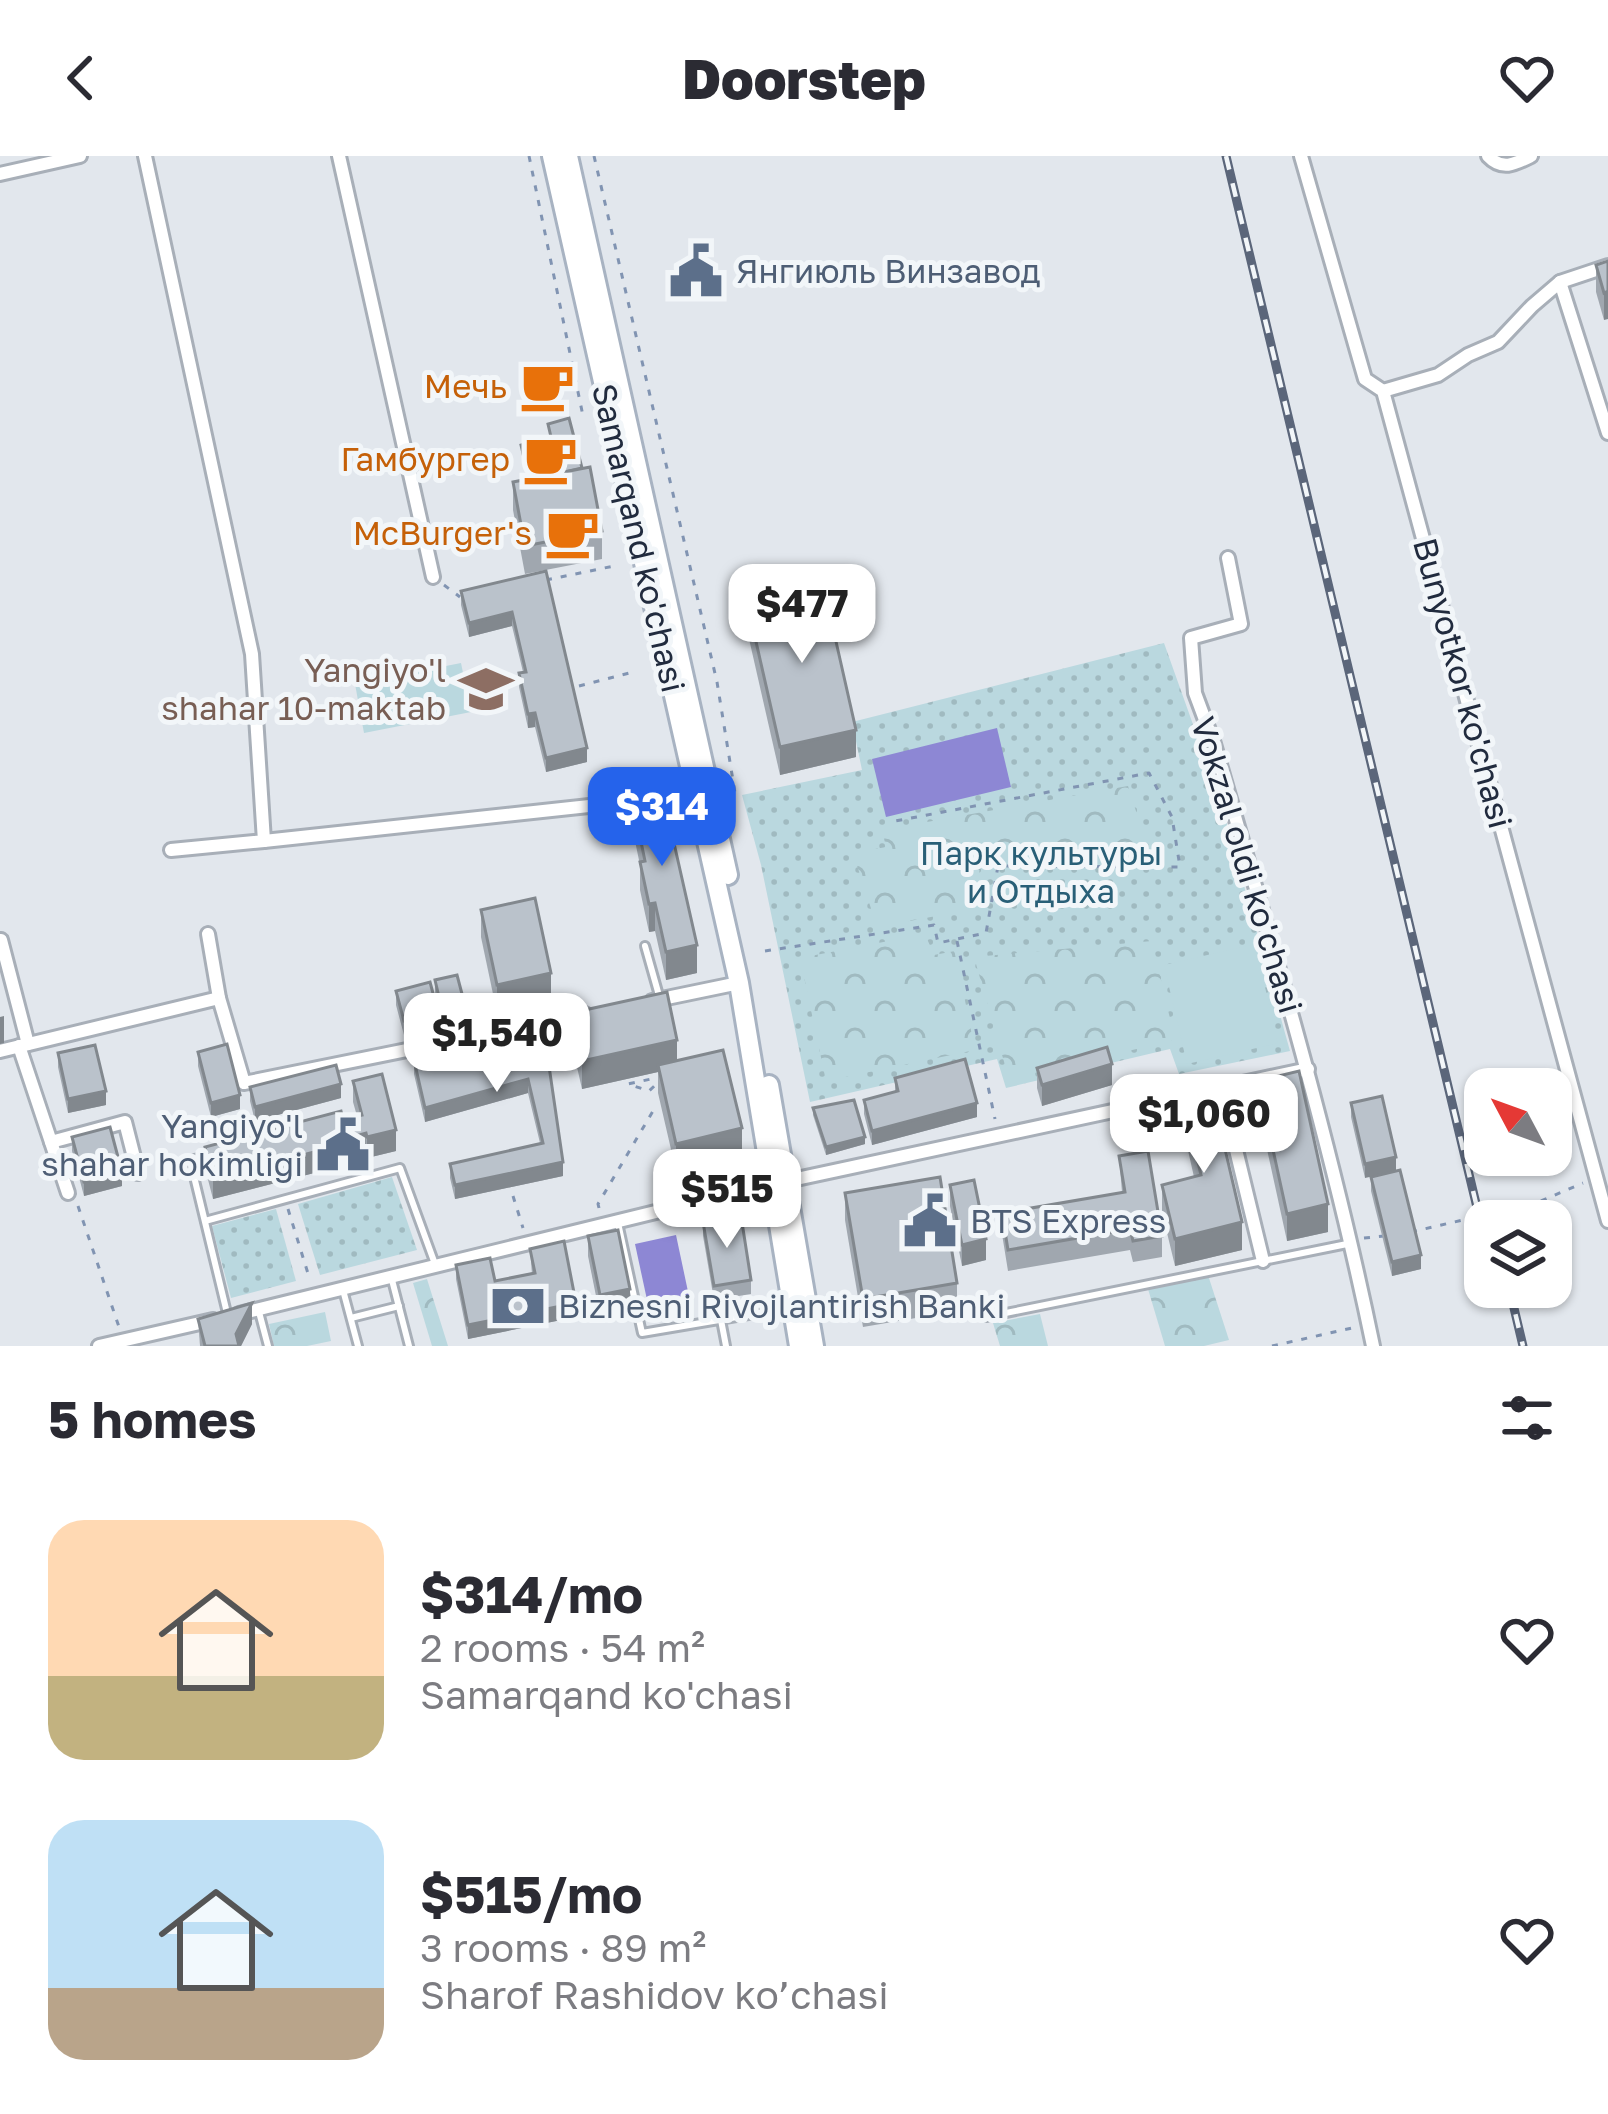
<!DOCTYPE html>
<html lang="en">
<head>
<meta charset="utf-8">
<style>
  :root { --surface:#fff; --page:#f7f7f7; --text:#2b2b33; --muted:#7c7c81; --accent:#2563eb }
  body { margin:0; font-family:"Golos Text",sans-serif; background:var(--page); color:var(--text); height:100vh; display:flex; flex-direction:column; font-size:45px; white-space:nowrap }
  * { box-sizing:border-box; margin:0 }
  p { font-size:39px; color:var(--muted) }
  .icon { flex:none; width:66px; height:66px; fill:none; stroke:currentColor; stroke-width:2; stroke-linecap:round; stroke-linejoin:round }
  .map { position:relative; height:1190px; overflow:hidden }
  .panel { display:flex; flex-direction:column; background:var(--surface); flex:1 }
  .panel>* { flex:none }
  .needle { width:78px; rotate:311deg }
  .fabs { position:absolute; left:1464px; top:912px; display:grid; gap:24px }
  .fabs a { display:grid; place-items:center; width:108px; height:108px; border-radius:24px; background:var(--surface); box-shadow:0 3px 9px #0004; font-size:60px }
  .price { position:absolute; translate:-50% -102px; padding:0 27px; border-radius:24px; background:#fff; color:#222; font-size:39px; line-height:78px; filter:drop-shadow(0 3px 6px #0008) }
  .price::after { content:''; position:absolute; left:50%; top:72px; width:36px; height:27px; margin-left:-18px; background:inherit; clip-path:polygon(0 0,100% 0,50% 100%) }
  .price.selected { background:var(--accent); color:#fff }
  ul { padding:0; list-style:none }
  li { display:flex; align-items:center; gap:36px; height:300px; padding:0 48px }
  li span { display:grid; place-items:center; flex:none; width:336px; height:240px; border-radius:36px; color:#555 }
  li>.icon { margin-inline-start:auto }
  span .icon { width:144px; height:144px; fill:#fffc; stroke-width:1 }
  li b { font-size:51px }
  h2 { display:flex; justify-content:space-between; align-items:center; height:144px; padding:0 48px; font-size:51px }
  header { display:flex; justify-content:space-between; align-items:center; height:156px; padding:0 48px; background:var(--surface); font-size:54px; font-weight:800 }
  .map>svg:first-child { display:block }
  .grass { fill:url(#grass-dots) }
  .forest { fill:url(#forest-crowns) }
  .garden { fill:#bad8df }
  .water { fill:#8d87d4 }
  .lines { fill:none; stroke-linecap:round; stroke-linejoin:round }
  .service-casing { stroke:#a8afb8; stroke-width:12 }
  .minor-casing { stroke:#a8afb8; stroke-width:18 }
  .secondary-casing { stroke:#a8b3c2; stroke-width:24 }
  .path { stroke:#8194b2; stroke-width:3; stroke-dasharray:6 9; stroke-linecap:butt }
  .service { stroke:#fff; stroke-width:6 }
  .minor { stroke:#fff; stroke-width:12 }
  .secondary { stroke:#fff; stroke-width:18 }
  .rail-casing { stroke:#5b667a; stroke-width:9 }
  .rail { stroke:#f2f6f9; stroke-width:4.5; stroke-dasharray:14; stroke-linecap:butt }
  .wall { fill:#a0a7af }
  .shaded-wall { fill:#82888e }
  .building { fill:#bac2cb; stroke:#82888e; stroke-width:3 }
  .labels { text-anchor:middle; stroke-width:10; stroke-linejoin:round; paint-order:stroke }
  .service-label { font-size:33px; fill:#4e5e75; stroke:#f2f6f9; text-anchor:start }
  .food-label { font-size:33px; fill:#c56008; stroke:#f2f6f9; text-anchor:end }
  .street-label { font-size:33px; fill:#212b3e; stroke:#f2f6f9 }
  .education-label { font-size:33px; fill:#785e54; stroke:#f2f6f9; text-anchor:end }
  .park-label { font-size:33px; fill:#295f77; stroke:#f2f6f9 }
</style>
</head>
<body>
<header><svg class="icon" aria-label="back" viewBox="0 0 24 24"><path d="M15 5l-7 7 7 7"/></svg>Doorstep<svg class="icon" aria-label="heart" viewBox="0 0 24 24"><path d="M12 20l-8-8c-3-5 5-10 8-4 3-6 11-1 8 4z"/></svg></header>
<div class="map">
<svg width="1608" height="1190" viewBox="0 0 1608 1190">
  <defs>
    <pattern id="grass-dots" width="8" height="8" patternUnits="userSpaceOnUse" patternTransform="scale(3)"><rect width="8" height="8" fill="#bad8df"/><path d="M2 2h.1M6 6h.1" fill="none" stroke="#a0bac0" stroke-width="1.8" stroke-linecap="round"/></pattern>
    <pattern id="forest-crowns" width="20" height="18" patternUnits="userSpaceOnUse" patternTransform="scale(3)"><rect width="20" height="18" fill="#bad8df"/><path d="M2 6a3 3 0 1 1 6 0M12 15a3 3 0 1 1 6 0" fill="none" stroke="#a0bac0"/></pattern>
  </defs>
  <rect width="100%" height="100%" fill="#e2e7ed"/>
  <!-- grass -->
  <g class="grass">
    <path d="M1164,487L1221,647L1290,895L1179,918L1170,893L1006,932L997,903L810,946L761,709L742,639L862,614L852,566Z"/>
    <path d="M392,1021L417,1094L320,1119L298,1048Z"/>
    <path d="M276,1053L296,1125L231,1142L212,1070Z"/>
  </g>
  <!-- forest -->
  <g class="forest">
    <path d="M1128,630L1149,696L982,697L974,753L877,771L853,697L886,691L882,674Z"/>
    <path d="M925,778L934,799L955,795L975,894L826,925L800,802Z"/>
    <path d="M1152,785L1175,884L1009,923L974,801Z"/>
    <path d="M1208,1119L1229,1184L1204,1190H1165L1148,1133Z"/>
    <path d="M427,1123L448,1190H432L413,1127Z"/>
    <path d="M325,1156L331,1185L307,1190H274L269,1168Z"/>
    <path d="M1040,1158L1048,1190H1000L993,1167Z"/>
  </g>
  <!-- garden -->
  <g class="garden">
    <path d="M461,507L471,556L364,577L355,528Z"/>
    <path d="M1255,788L1278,887L1187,908L1164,809Z"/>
  </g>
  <!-- water -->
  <g class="water">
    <path d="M997,572L1011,631L886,661L872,603Z"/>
    <path d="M676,1079L690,1145L649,1153L635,1088Z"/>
  </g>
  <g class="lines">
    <defs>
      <g id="service">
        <path d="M645,790L660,843"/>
        <path d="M211,999L190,1004L227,1157"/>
        <path d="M205,1065L400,1012L435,1108"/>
        <path d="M618,1067L642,1177L790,1152"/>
        <path d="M392,1124L409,1190"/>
        <path d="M343,1134L358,1190"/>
        <path d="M259,1156L268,1190"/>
        <path d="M986,1161L1347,1088"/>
        <path d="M351,1162L399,1150"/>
        <path d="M721,1164L726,1190"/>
      </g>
      <g id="minor">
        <path d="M145,0L252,498L264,685L171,694"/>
        <path d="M339,0L433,421"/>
        <path d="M1301,0L1365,223L1383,235L1608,1065"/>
        <path d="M1488,0C1502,15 1515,8 1531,0"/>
        <path d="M0,18L80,0"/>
        <path d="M1560,126L1608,277"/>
        <path d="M1383,235L1438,219L1468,199L1498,186L1532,150L1560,126L1608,110"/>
        <path d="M1228,402L1241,468L1191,482L1195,537L1214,588C1272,788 1331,986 1373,1190"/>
        <path d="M264,685L663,642L698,636"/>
        <path d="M208,778L219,842"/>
        <path d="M1,784L28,888"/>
        <path d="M652,845L739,827"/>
        <path d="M19,890L68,1037"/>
        <path d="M0,895L219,842L244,927L585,858"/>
        <path d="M1221,932L1263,1105"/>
        <path d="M51,986L125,966L138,1017"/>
        <path d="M787,1025L1308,913"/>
        <path d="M239,1158L774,1027"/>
        <path d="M99,1190L213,1164"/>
      </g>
      <g id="secondary">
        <path d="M552,0L739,827L799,1190"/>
        <path d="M568,0L728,719"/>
        <path d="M769,929L814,1190"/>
      </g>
    </defs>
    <!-- service casing -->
    <use href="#service" class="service-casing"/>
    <!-- minor casing -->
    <use href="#minor" class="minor-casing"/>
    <!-- secondary casing -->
    <use href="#secondary" class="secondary-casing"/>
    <!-- path -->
    <g class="path">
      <path d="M529,0L583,260"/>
      <path d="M594,0L717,526L735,637"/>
      <path d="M546,424L614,410"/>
      <path d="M444,429L460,441"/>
      <path d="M579,530L637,515"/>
      <path d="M957,785L995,963"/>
      <path d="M765,795L934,769L938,787L986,777L998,710L1180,711L1172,661L1149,617L890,666"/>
      <path d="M665,920L649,935L628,928Z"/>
      <path d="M513,1040L523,1072"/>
      <path d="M1541,1045L1583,1027"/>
      <path d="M78,1050L119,1171"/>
      <path d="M599,1052L598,1048L653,955"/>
      <path d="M288,1053L310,1124"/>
      <path d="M1411,1076L1502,1055"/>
      <path d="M1364,1082L1384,1080"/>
      <path d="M1272,1190L1352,1172"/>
    </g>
    <!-- service -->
    <use href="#service" class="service"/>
    <!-- minor -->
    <use href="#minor" class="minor"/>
    <!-- secondary -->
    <use href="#secondary" class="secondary"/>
    <defs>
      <g id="rail">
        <path d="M1226,0L1485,1085"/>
        <path d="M1509,1131L1523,1190"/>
      </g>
    </defs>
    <!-- rail casing -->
    <use href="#rail" class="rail-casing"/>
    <!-- rail -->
    <use href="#rail" class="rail"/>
  </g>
  <!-- wall -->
  <g class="wall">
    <path d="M1608,105L1604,164L1596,136V109Z"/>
    <path d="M548,268L582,312L602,375V403L525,418L513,354V326L554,318L552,310L526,317L521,296V289L550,282Z"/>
    <path d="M546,415L587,606L546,616L535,571L528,572L519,531V517L523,516L512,470L469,481L461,449V435Z"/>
    <path d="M747,446L856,601L780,619L747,474Z"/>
    <path d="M662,634L697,817L666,824L655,775L649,776L640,734V709L635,685L623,688L619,672V644Z"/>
    <path d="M481,754L551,845L497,857L481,781Z"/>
    <path d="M435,824L466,867L443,872L435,838Z"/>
    <path d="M396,835L438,870L404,879L396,849Z"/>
    <path d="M571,857L677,904L742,1000L676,1015L658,937V916L582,933L571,885Z"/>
    <path d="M543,869L563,1020L455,1043L450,1022V1008L540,987L528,937L425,966L414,918V904Z"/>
    <path d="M198,896L240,953L211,961L198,910Z"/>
    <path d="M58,897L106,949L68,957L58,911Z"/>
    <path d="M1037,912L1112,929L1042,950L1037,932Z"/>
    <path d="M895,922L977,961L872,989L864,958V944L895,936Z"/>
    <path d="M353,925L396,995L367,1002L366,998L349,1002V1008L213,1043L205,1012V991L357,960L353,946Z"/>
    <path d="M1258,925L1328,1076L1287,1085L1258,952Z"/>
    <path d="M250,931L341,942L255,965L250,945Z"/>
    <path d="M1182,940L1242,1094L1175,1110L1162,1056V1029L1194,1021L1182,968Z"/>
    <path d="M1382,940L1365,1022L1351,961V947Z"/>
    <path d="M813,952L865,988L826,999L813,959Z"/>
    <path d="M72,981L122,1030L84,1040L72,995Z"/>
    <path d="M1119,1000L1162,1080V1101L1133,1106L1130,1094L1008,1115L1002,1078V1057L1122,1036Z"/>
    <path d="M1371,1021L1421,1113L1392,1120L1371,1035Z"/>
    <path d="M950,1029L986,1104L962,1110L950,1050Z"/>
    <path d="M845,1037L957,1127V1155L863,1171L845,1064Z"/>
    <path d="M703,1066L751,1124V1138L714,1144L703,1080Z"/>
    <path d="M588,1080L630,1153L600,1160L588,1100Z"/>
    <path d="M530,1093L576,1161L468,1183L456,1123V1109L495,1125L532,1118Z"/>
    <path d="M198,1163L252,1168L241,1190H200Z"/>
  </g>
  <!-- shaded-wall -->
  <g class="shaded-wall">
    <path d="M1608,135V163L1604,164V137Z"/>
    <path d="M552,303V310L526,317V310Z"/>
    <path d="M512,456V470L469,481V467Z"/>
    <path d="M535,557V571L528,572V558Z"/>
    <path d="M856,574V601L780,619V591Z"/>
    <path d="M587,592V606L546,616V602Z"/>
    <path d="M635,657V685L623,688V660Z"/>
    <path d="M655,747V775L649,776V748Z"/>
    <path d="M697,789V817L666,824V796Z"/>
    <path d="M551,817V845L497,857V829Z"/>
    <path d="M466,853V867L443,872V858Z"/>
    <path d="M438,856V870L404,879V865Z"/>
    <path d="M4,860V887L0,888V861Z"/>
    <path d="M677,884V912L658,909V916L582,933V905Z"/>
    <path d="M1112,908V929L1042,950V929Z"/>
    <path d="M528,923V937L425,966V952Z"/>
    <path d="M341,928V942L255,965V951Z"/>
    <path d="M106,935V949L68,957V943Z"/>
    <path d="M240,939V953L211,961V947Z"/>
    <path d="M977,947V961L872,989V975Z"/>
    <path d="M742,972V1000L676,1015V988Z"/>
    <path d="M396,974V995L367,1002V981Z"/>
    <path d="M366,977V998L349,1002V1008L213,1043V1022Z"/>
    <path d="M865,981V988L826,999V991Z"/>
    <path d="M1396,1001V1015L1365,1022V1008Z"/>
    <path d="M563,1006V1020L455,1043V1029Z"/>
    <path d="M122,1016V1030L84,1040V1026Z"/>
    <path d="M1328,1048V1076L1287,1085V1058Z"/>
    <path d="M1242,1066V1094L1175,1110V1083Z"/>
    <path d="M986,1083V1104L962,1110V1089Z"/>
    <path d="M1421,1099V1113L1392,1120V1106Z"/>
    <path d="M630,1133V1153L600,1160V1139Z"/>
    <path d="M252,1147V1168L241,1190H236V1178Z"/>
    <path d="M576,1147V1161L468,1183V1169Z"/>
  </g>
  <!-- building -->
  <g class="building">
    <path d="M1608,105V135L1604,137L1596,109Z"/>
    <path d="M569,262L582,312L556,318L552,303L526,310L521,289L551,281L548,268Z"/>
    <path d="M590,311L602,375L525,390L513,326Z"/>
    <path d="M546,415L587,592L546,602L535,557L528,558L519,517L526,516L512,456L469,467L461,435Z"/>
    <path d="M823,428L856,574L780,591L747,446Z"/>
    <path d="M662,634L697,789L666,796L655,747L649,748L640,706L645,705L635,657L623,660L619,644Z"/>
    <path d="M535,742L551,817L497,829L481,754Z"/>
    <path d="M457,819L466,853L443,858L435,824Z"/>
    <path d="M430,826L438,856L404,865L396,835Z"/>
    <path d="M667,836L677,884L582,905L571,857Z"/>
    <path d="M543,869L563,1006L455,1029L450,1008L543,987L528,923L425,952L414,904Z"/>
    <path d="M227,888L240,939L211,947L198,896Z"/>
    <path d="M95,889L106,935L68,943L58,897Z"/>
    <path d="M1107,891L1112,908L1042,929L1037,912Z"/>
    <path d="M723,894L742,972L676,988L658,909Z"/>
    <path d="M965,903L977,947L872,975L864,944L898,935L895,922Z"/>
    <path d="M336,909L341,928L255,951L250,931Z"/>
    <path d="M1299,915L1328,1048L1287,1058L1258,925Z"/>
    <path d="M382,918L396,974L367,981L366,977L348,982L349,987L213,1022L205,991L341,955L343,963L362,959L353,925Z"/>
    <path d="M1211,933L1242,1066L1175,1083L1162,1029L1201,1019L1182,940Z"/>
    <path d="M1382,940L1396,1001L1365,1008L1351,947Z"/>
    <path d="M854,944L865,981L826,991L813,952Z"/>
    <path d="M110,971L122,1016L84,1026L72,981Z"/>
    <path d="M1148,995L1162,1080L1133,1085L1130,1073L1008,1094L1002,1057L1125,1036L1119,1000Z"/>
    <path d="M1400,1014L1421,1099L1392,1106L1371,1021Z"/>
    <path d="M940,1021L957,1127L863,1143L845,1037Z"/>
    <path d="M974,1024L986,1083L962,1089L950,1029Z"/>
    <path d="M741,1060L751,1124L714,1130L703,1066Z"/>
    <path d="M618,1074L630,1133L600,1139L588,1080Z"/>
    <path d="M564,1085L576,1147L468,1169L456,1109L490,1102L495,1125L535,1117L530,1093Z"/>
    <path d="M252,1147L236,1178L239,1190H205L198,1163Z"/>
  </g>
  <!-- icons -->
  <defs>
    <symbol id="civic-bare" viewBox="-9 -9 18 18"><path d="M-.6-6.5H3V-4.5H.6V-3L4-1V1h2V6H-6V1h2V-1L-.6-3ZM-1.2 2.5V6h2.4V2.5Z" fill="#5c6f8a" stroke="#f2f6f9" stroke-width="2.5" paint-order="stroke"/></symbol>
    <symbol id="cafe-bare" viewBox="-9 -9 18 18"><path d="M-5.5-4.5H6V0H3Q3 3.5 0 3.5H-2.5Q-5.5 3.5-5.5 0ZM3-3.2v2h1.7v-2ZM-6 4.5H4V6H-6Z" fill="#e8710a" stroke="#f2f6f9" stroke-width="2.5" paint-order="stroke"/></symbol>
    <symbol id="school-bare" viewBox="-9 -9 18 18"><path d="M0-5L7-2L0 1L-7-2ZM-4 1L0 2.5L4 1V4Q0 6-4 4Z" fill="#8d6e63" stroke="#f2f6f9" stroke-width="2.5" paint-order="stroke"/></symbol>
    <symbol id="bank-bare" viewBox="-9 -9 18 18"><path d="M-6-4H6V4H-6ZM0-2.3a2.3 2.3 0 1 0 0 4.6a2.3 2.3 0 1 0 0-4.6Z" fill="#5c6f8a" stroke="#f2f6f9" stroke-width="2.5" paint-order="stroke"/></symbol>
  </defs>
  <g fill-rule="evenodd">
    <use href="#civic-bare" x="658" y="77" width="76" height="76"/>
    <use href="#cafe-bare" x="509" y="192" width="76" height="76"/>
    <use href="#cafe-bare" x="512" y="265" width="76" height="76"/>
    <use href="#cafe-bare" x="534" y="339" width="76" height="76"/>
    <use href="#school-bare" x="448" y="495" width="76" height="76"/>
    <use href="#civic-bare" x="305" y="951" width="76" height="76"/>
    <use href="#civic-bare" x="892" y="1027" width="76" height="76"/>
    <use href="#bank-bare" x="480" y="1112" width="76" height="76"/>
  </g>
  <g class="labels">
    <!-- service labels -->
    <g class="service-label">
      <text x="736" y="127">Янгиюль Винзавод</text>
      <text x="303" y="982" text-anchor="end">Yangiyo'l<tspan x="303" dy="38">shahar hokimligi</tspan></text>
      <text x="970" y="1077">BTS Express</text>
      <text x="558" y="1162">Biznesni Rivojlantirish Banki</text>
    </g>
    <!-- food labels -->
    <g class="food-label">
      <text x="507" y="242">Мечь</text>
      <text x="510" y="315">Гамбургер</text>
      <text x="532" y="389">McBurger's</text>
    </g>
    <!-- street labels -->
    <g class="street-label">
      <text transform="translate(639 382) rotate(77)" y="12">Samarqand ko'chasi</text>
      <text transform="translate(1463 527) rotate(75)" y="12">Bunyotkor ko'chasi</text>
      <text transform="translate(1247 709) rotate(73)" y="12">Vokzal oldi ko'chasi</text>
    </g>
    <!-- education labels -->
    <g class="education-label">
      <text x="446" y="526">Yangiyo'l<tspan x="446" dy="38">shahar 10-maktab</tspan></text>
    </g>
    <!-- park labels -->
    <g class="park-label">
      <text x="1041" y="709">Парк культуры<tspan x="1041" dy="38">и Отдыха</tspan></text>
    </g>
  </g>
</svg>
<div class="fabs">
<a><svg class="needle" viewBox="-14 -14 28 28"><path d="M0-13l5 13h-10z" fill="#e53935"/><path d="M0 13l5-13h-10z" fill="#7c7c81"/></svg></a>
<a><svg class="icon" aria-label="layers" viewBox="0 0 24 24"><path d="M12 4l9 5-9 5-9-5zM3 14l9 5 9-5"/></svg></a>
</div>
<b class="price" style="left:802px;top:510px">$477</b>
<b class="price selected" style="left:662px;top:713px">$314</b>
<b class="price" style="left:497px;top:939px">$1,540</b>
<b class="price" style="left:1204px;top:1020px">$1,060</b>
<b class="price" style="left:727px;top:1095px">$515</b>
</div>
<section class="panel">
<h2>5 homes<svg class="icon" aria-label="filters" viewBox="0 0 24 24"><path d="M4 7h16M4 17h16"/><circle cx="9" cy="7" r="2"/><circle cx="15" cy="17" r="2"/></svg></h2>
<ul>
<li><span style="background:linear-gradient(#ffd9b3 65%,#c2b280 0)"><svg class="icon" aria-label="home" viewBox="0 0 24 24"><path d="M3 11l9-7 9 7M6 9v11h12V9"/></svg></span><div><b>$314/mo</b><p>2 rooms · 54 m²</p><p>Samarqand ko'chasi</p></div><svg class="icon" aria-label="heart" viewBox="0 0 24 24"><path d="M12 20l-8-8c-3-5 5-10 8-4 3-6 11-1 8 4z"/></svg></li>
<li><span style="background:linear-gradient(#bfe0f5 70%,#b9a48a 0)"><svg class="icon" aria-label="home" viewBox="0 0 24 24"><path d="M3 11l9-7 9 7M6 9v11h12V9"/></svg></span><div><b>$515/mo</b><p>3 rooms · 89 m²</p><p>Sharof Rashidov ko’chasi</p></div><svg class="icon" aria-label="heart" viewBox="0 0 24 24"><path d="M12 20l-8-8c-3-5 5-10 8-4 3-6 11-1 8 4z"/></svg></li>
</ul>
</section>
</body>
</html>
